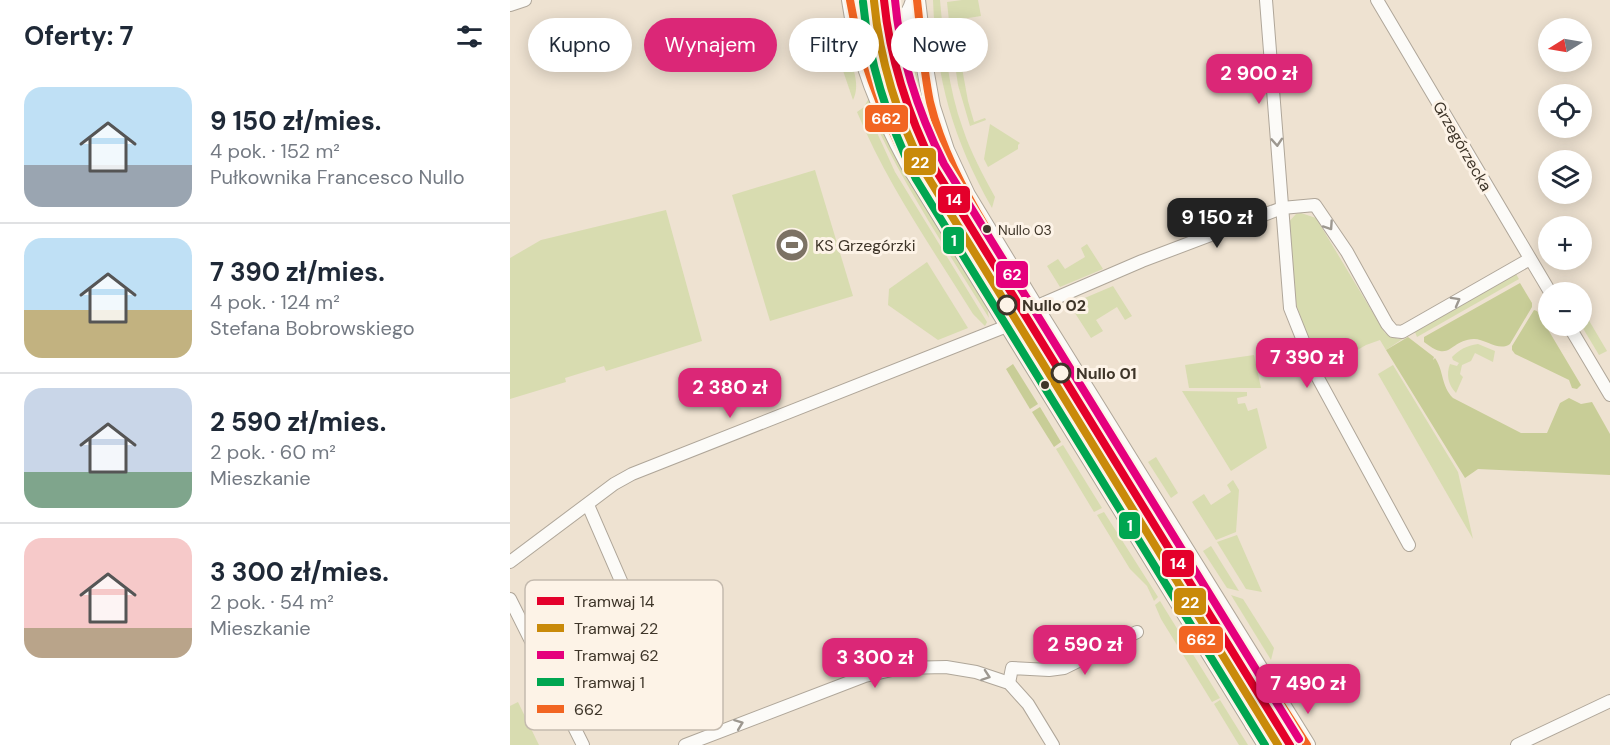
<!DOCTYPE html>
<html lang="pl">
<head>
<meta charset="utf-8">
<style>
  :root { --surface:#fff; --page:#f2f2f3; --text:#1f2937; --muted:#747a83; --line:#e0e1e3; --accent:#db2777 }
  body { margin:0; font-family:"DM Sans",sans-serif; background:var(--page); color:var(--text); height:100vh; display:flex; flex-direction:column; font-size:22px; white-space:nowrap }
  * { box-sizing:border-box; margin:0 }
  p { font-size:20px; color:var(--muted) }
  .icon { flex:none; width:33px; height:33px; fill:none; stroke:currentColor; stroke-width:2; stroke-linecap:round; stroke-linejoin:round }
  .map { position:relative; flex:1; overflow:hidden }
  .side { display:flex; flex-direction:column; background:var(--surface); width:510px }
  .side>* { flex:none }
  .hud { position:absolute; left:18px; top:18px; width:570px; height:54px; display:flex; gap:12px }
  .needle { width:39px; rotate:259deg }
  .fabs { position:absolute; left:1028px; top:18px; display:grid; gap:12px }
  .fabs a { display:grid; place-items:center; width:54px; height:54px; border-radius:50%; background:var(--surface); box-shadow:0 3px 15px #0003; font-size:30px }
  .price { position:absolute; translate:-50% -51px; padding:0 14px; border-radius:12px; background:var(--accent); color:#fff; font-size:20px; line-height:39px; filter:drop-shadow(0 2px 3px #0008) }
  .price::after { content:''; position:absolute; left:50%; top:36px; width:18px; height:14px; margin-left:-9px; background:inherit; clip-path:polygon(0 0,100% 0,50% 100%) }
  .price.on { background:#222; color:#fff }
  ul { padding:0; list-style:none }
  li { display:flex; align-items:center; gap:18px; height:150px; padding:0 24px }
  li+li { border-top:2px solid var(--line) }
  li span { display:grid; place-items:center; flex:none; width:168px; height:120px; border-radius:18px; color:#555 }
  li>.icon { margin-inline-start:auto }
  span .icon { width:72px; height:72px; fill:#fffc; stroke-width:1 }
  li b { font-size:26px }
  h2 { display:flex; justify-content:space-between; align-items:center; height:72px; padding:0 24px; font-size:26px }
  .pill { padding:0 21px; border-radius:27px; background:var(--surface); box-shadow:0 3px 15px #0003; font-size:21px; line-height:54px }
  .pill.on { background:var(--accent); color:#fff }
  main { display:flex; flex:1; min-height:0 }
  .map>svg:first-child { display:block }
  .green { fill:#d8dcb0 }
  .forest { fill:#c8cd97 }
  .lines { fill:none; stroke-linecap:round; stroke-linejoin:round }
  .minor-casing { stroke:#afa699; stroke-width:14 }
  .major-casing { stroke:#afa699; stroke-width:18 }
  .minor { stroke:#fcfbf8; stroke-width:12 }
  .major { stroke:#fcfbf8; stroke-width:16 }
  .bus-1-casing { stroke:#fdf3e7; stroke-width:12 }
  .bus-1 { stroke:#f26522; stroke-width:8 }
  .tram-1-casing { stroke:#fdf3e7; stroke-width:12 }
  .tram-2-casing { stroke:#fdf3e7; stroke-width:12 }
  .tram-3-casing { stroke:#fdf3e7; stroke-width:12 }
  .tram-4-casing { stroke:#fdf3e7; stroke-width:12 }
  .tram-1 { stroke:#e4002b; stroke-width:8 }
  .tram-2 { stroke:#c98a0a; stroke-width:8 }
  .tram-3 { stroke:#e5007d; stroke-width:8 }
  .tram-4 { stroke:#00a651; stroke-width:8 }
  .oneway { stroke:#9d9890 }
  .bus-dot { fill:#3e3529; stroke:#fdf3e7; stroke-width:2 }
  .stop-dot { fill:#fdf3e7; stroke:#3e3529; stroke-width:3 }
  .labels { text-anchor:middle; stroke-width:6; stroke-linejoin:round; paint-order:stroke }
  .bus-label { font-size:14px; fill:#3e3529; stroke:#fdf3e7; text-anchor:start }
  .street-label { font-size:16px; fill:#3e3529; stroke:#fdf3e7 }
  .poi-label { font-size:16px; fill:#3e3529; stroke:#fdf3e7; text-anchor:start }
  .stop-label { font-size:16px; font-weight:bold; fill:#3e3529; stroke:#fdf3e7; text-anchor:start }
  .key { fill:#fdf3e7; stroke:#c4baae; stroke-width:1.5 }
  .key-label { font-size:16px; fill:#3e3529 }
  .line-badge { stroke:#fdf3e7; stroke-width:2 }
  .badge-label { font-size:16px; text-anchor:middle; font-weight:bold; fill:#fff }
</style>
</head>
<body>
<main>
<section class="side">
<h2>Oferty: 7<svg class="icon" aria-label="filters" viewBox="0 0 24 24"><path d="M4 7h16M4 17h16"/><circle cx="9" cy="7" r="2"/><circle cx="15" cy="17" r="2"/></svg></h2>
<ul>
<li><span style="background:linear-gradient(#bfe0f5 65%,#9aa5b1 0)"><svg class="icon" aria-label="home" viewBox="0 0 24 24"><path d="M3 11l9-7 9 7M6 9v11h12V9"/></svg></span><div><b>9 150 zł/mies.</b><p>4 pok. · 152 m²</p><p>Pułkownika Francesco Nullo</p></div></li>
<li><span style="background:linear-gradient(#bfe0f5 60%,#c2b280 0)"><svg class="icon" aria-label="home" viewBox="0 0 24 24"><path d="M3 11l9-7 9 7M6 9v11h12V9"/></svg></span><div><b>7 390 zł/mies.</b><p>4 pok. · 124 m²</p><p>Stefana Bobrowskiego</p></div></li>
<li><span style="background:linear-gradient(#c9d6e8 70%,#7fa58c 0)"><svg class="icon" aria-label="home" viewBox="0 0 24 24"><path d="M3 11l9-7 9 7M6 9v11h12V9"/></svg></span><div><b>2 590 zł/mies.</b><p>2 pok. · 60 m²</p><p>Mieszkanie</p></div></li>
<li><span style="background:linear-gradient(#f6c9c9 75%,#b9a48a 0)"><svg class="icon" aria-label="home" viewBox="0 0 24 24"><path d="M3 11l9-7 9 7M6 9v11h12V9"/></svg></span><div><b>3 300 zł/mies.</b><p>2 pok. · 54 m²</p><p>Mieszkanie</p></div></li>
</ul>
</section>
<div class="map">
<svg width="1100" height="745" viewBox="0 0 1100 745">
  <rect width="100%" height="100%" fill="#eee2d1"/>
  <!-- green -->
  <g class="green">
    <path d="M423,0H430C434,43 438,88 453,129C461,153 473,175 485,197L482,208C443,139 426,80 423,0Z"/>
    <path d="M452,0H468L471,16L439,21L437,2Z"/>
    <path d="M326,21V26L331,44L335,43C340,61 352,83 343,100L328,56L321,22Z"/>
    <path d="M439,24H444L458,101L464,122L475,118L476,120L460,126L448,85Z"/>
    <path d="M392,36L399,41L416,114L532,331L530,335L425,161L401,108L382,38Z"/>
    <path d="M368,40C386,132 427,194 474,271L472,272L404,161L373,92L360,49L362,43Z"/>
    <path d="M359,98L477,307L479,318C437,250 393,185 360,112L358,113L385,172L477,322L475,326L463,314C422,248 377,184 347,112L354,107Z"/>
    <path d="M480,124L510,143L508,145V149L478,167L474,159Z"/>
    <path d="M305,170L343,296L260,321L222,195Z"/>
    <path d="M156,210L192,341L96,371L94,366L55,378L56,382L0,399V258L31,240Z"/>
    <path d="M791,213L806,218L875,333L888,339L894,338L876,350L870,340L856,345L832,359L833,363L815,370L809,366L787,307L781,275L777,224L786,214Z"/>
    <path d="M577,244L593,269L550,287L537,266L548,259L555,269L575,257L571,248Z"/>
    <path d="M417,262L458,328L428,340L378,305L379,289Z"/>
    <path d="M1006,274L1009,279L907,337L905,332Z"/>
    <path d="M603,286L622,316L615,320L607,307L586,320L593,331L581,338L563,310L570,300Z"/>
    <path d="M1071,307L1097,351L1089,355L1071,325Z"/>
    <path d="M968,344L985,351L983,362L965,353L961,361L952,365L950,374L953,377L946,393C938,385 936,374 940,364L947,366L949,363L943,360L942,357C950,349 956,346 968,344Z"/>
    <path d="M524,351L737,695H735L523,354Z"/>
    <path d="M744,355L751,388H679L675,365Z"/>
    <path d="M883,365L948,472L963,539L868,374Z"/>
    <path d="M672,391L737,392V396L727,398L728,404L735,403L738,411L747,408L757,448L721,471Z"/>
    <path d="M583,412L749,683V688L580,414Z"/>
    <path d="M553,445L592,508L584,512L546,449Z"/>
    <path d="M646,457L668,493L661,498L638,462Z"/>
    <path d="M723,480L729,490L726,532L706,540L682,502L694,494L701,505L721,492L717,485Z"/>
    <path d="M594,512L648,597L644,601L637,586L620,569L587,515Z"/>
    <path d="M727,535L752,592L736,589L707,542Z"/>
    <path d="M701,546L729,591L717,588L693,551Z"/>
    <path d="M721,595L733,599L764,648L761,660Z"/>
    <path d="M650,601L710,698L702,702L651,619L645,605Z"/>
    <path d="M710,700L738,745H729L704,704Z"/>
    <path d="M8,702L26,739L29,745H0V706Z"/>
  </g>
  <!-- forest -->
  <g class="forest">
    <path d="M1010,283L1022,303V307L1000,344C989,352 976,339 964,339C938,340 942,364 914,342V337Z"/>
    <path d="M1024,310L1027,311L1071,385L1067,389L1062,388L1059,380L1005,354L1002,350V346Z"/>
    <path d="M898,337L924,357L923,360L925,358C934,371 931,386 943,398L1011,433H1037L1050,403L1059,398L1071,404L1082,402L1100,434V475L968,469L955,478L876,350Z"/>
    <path d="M503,364L528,404L520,409L496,369Z"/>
    <path d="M530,407L551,442L544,447L522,412Z"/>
  </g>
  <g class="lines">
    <defs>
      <g id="minor">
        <path d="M756,0L780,308L808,378L899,545"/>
        <path d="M867,0L1040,292"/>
        <path d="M0,5L15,0"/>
        <path d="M525,307L632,261L772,208L805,205L837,252L877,324L883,331L892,332L1020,259"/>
        <path d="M1059,326L1100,395"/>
        <path d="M78,505L154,680"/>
        <path d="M0,562L104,484L122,474L497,326"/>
        <path d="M0,599L73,745"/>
        <path d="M499,683L502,668L539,670L554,668L627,632"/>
        <path d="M175,745L355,676L391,668L436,667L466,672L499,683L518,704L543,745"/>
        <path d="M1007,745L1100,701"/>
      </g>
      <g id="major">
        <path d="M340,0C348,59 371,113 399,165L756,745"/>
        <path d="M407,0L415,68L422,107L436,150L457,195L525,307L797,745"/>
        <path d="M344,9C358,44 396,32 404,0"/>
        <path d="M743,724L741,710L745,702L758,697L771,704"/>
      </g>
    </defs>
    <!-- minor casing -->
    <use href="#minor" class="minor-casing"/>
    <!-- major casing -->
    <use href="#major" class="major-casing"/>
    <!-- minor -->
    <use href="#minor" class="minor"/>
    <!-- major -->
    <use href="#major" class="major"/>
    <defs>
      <g id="bus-1">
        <path d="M340,0C350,59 371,112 399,165L756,745"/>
        <path d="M407,0C411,34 413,68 420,102C431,147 453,189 477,229"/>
        <path d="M753,676L797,745"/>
      </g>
    </defs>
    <!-- bus-1 casing -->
    <use href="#bus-1" class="bus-1-casing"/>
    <!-- bus-1 -->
    <use href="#bus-1" class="bus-1"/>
    <defs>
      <path id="tram-1" d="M374,0C380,60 398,115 425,169L780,745"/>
      <path id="tram-2" d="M364,1C370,63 388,119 416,174L768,745"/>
      <path id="tram-3" d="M385,0C390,58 408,112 434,164L789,739"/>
      <path id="tram-4" d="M353,2C359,65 378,122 406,179L755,745"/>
    </defs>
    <!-- tram-1 casing -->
    <use href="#tram-1" class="tram-1-casing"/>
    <!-- tram-2 casing -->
    <use href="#tram-2" class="tram-2-casing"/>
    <!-- tram-3 casing -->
    <use href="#tram-3" class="tram-3-casing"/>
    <!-- tram-4 casing -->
    <use href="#tram-4" class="tram-4-casing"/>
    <!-- tram-1 -->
    <use href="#tram-1" class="tram-1"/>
    <!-- tram-2 -->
    <use href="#tram-2" class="tram-2"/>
    <!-- tram-3 -->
    <use href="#tram-3" class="tram-3"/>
    <!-- tram-4 -->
    <use href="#tram-4" class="tram-4"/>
  </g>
  <!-- one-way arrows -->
  <defs><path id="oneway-chevron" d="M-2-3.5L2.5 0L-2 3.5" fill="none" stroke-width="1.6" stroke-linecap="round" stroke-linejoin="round" transform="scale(1.5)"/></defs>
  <g class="oneway">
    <use href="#oneway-chevron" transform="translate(767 142) rotate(86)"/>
    <use href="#oneway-chevron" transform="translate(819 226) rotate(56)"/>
    <use href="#oneway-chevron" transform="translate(946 301) rotate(-29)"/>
    <use href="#oneway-chevron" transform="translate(476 676) rotate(19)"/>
    <use href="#oneway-chevron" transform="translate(229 724) rotate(-21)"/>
  </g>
  <!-- icons -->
  <defs>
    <symbol id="stadium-disc" viewBox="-11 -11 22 22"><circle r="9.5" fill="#7c7264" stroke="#fdf3e7"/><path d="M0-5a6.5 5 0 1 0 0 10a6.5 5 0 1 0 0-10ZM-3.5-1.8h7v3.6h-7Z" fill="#fff"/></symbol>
  </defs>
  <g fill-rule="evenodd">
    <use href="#stadium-disc" x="263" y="226" width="38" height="38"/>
  </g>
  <!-- markers -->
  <g class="bus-dot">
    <circle cx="477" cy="229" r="5"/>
    <circle cx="535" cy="385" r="5"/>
  </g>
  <g class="stop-dot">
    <circle cx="497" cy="305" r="9"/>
    <circle cx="551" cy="373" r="9"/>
  </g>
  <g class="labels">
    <!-- bus labels -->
    <g class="bus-label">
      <text x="488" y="235">Nullo 03</text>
    </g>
    <!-- street labels -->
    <g class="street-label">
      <text transform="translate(953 146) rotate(60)" y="6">Grzegórzecka</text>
    </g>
    <!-- poi labels -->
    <g class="poi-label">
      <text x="305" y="251">KS Grzegórzki</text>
    </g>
    <!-- stop labels -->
    <g class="stop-label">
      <text x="512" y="311">Nullo 02</text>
      <text x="566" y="379">Nullo 01</text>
    </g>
  </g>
  <!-- legend -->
  <rect x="15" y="580" width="198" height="150" rx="9" class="key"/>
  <rect x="27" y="597" width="27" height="8" fill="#e4002b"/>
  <rect x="27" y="624" width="27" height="8" fill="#c98a0a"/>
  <rect x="27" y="651" width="27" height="8" fill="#e5007d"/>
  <rect x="27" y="678" width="27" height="8" fill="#00a651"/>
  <rect x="27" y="705" width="27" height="8" fill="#f26522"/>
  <g class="key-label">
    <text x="64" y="607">Tramwaj 14</text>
    <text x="64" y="634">Tramwaj 22</text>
    <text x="64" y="661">Tramwaj 62</text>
    <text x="64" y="688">Tramwaj 1</text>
    <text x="64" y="715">662</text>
  </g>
  <g class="line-badge">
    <rect x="354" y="104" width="45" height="29" rx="6" fill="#f26522"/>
    <rect x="393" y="147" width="34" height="29" rx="6" fill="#c98a0a"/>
    <rect x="427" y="185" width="34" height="29" rx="6" fill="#e4002b"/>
    <rect x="432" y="226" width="23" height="29" rx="6" fill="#00a651"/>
    <rect x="485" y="260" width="34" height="29" rx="6" fill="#e5007d"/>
    <rect x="608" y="511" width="23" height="29" rx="6" fill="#00a651"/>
    <rect x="651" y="549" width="34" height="29" rx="6" fill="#e4002b"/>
    <rect x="663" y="587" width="34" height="29" rx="6" fill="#c98a0a"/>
    <rect x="668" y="625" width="46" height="29" rx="6" fill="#f26522"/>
  </g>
  <g class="badge-label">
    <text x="376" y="124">662</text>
    <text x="410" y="168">22</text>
    <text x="444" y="205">14</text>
    <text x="444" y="246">1</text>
    <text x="502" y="280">62</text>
    <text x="620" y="531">1</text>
    <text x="668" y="569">14</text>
    <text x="680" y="608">22</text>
    <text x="691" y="645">662</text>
  </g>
</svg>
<div class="fabs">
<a><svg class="needle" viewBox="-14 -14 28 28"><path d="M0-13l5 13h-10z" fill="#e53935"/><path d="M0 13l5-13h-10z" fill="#747a83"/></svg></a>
<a><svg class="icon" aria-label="locate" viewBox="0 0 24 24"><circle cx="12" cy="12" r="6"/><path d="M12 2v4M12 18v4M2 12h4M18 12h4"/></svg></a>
<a><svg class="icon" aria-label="layers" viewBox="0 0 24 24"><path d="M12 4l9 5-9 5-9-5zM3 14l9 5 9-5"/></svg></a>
<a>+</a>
<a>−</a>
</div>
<b class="price" style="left:749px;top:105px">2 900 zł</b>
<b class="price on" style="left:707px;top:249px">9 150 zł</b>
<b class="price" style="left:797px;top:389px">7 390 zł</b>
<b class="price" style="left:220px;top:419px">2 380 zł</b>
<b class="price" style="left:575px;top:676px">2 590 zł</b>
<b class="price" style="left:365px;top:689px">3 300 zł</b>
<b class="price" style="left:798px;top:715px">7 490 zł</b>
<div class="hud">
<a class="pill">Kupno</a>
<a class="pill on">Wynajem</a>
<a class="pill">Filtry</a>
<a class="pill">Nowe</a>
</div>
</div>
</main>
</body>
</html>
